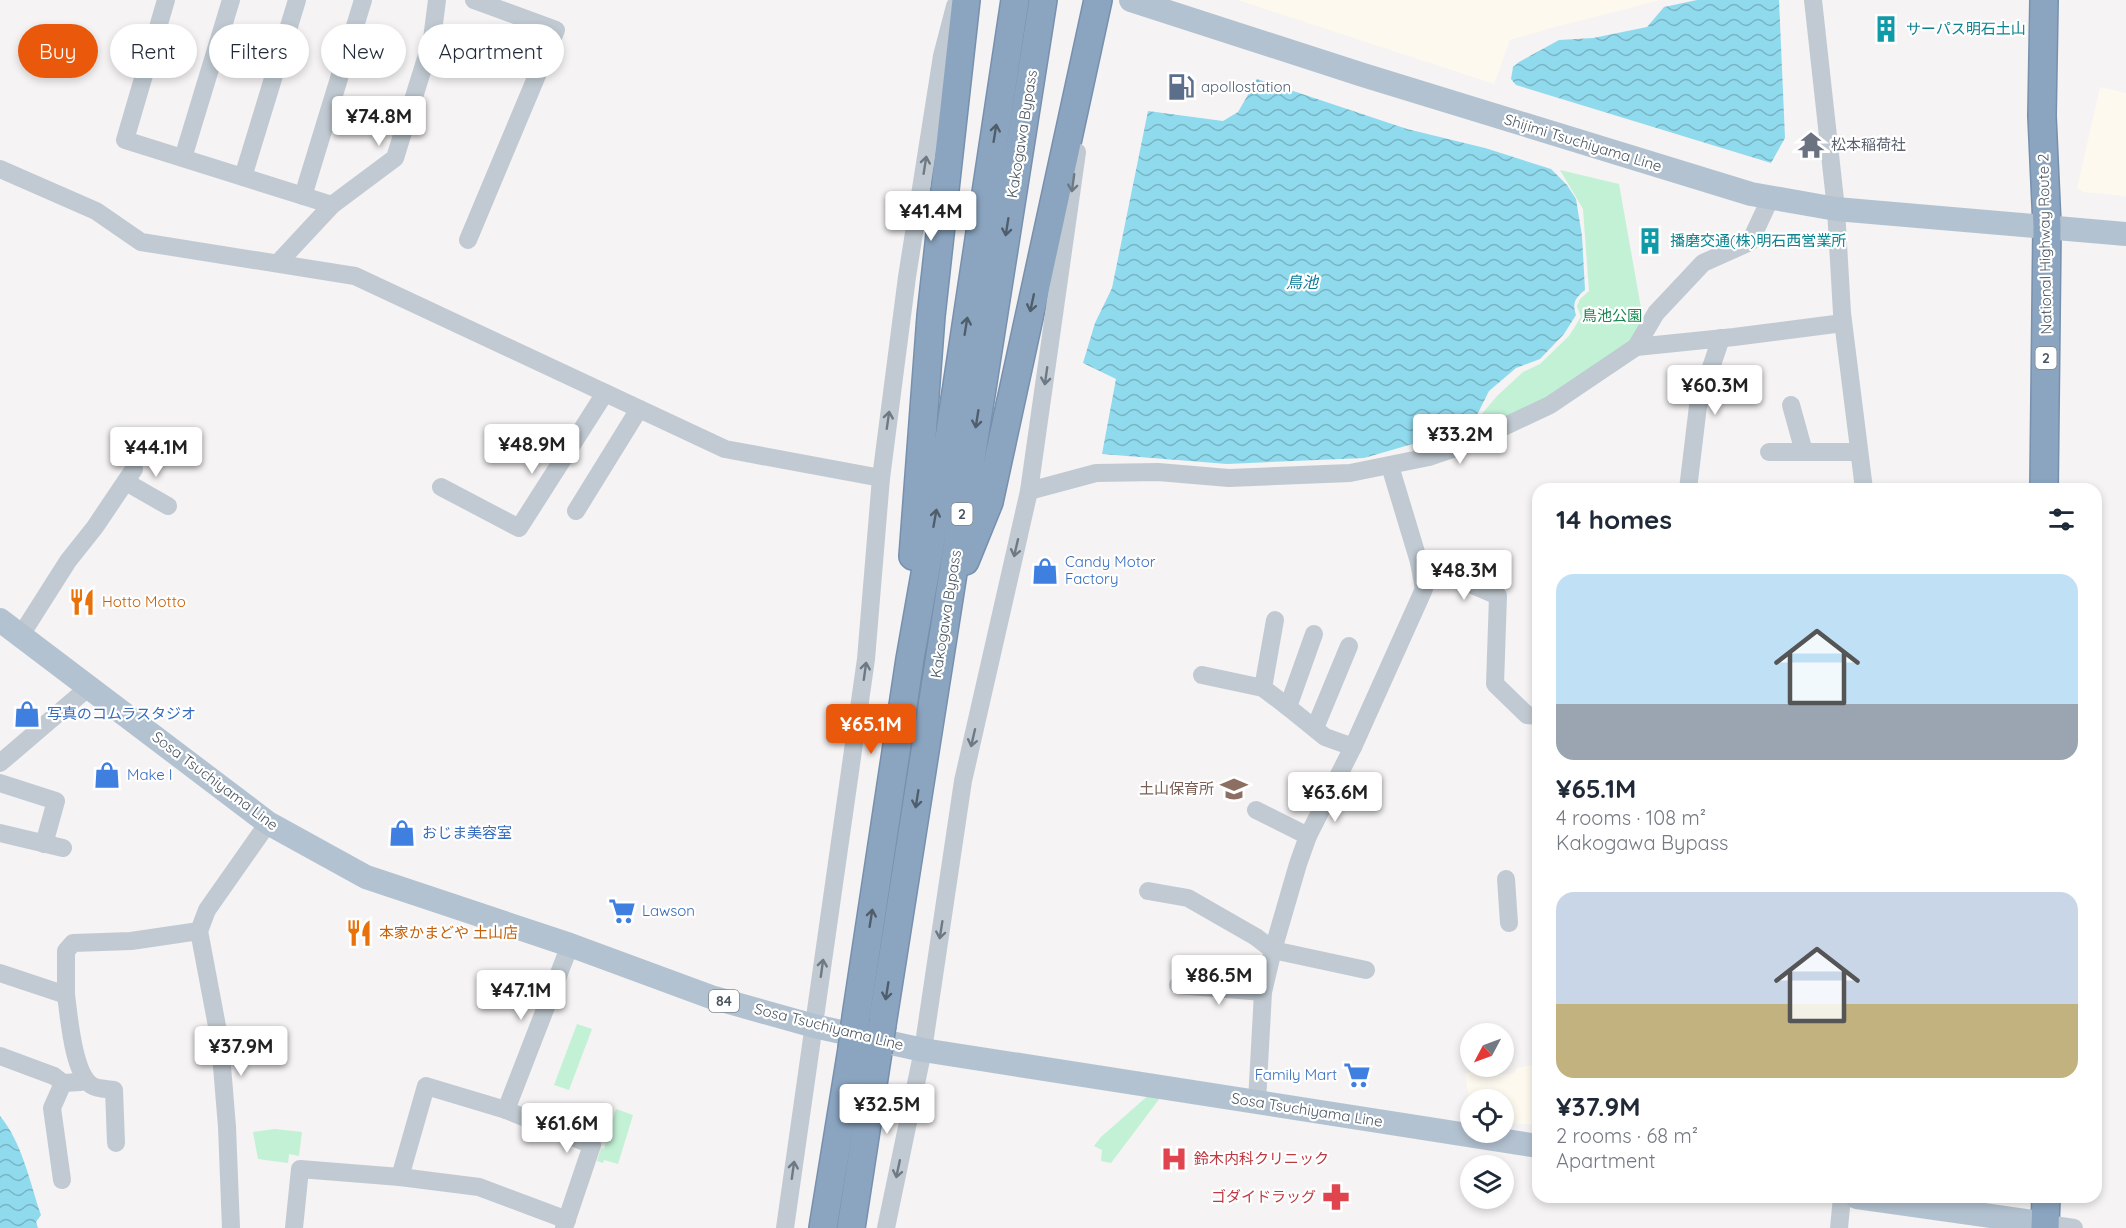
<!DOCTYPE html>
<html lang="en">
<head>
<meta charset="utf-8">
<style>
  :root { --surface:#fff; --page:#f6f6f7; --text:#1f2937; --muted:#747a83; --accent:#ea580c }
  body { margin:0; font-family:Quicksand,"Noto Sans JP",sans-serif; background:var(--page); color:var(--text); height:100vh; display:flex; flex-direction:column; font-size:22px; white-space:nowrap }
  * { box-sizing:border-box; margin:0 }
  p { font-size:20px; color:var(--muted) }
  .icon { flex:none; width:33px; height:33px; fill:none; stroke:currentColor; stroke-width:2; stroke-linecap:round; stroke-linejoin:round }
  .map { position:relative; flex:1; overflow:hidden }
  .details { position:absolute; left:1532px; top:483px; width:570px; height:720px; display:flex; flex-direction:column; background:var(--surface); border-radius:18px; box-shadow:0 3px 9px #0003 }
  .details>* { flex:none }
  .hud { position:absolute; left:18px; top:24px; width:570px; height:54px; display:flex; gap:12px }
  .needle { width:39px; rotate:229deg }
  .tools { position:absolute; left:1460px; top:1023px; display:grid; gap:12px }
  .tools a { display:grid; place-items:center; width:54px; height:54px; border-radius:50%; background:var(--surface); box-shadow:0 3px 9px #0003; font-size:30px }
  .price { position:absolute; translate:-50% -51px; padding:0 14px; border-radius:6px; background:#fff; color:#222; font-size:20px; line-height:39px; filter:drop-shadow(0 2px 3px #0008) }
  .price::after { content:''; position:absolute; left:50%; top:36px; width:18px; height:14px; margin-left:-9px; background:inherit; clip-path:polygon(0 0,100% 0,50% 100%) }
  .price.selected { background:var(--accent); color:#fff }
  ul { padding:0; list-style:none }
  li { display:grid; align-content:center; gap:12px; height:318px; padding:0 24px }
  li span { display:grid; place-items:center; height:186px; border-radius:18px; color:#555 }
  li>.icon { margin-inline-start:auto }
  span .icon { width:108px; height:108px; fill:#fffc; stroke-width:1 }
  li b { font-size:26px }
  h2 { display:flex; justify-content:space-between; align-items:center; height:72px; padding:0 24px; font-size:26px }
  .tag { padding:0 21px; border-radius:27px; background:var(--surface); box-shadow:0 3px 9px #0003; font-size:21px; line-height:54px }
  .tag.selected { background:var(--accent); color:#fff }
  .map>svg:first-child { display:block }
  .commercial { fill:#fdf9ef }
  .green { fill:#c3f1d5 }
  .water { fill:url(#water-waves) }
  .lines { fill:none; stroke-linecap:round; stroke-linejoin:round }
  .highway-casing { stroke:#7690ad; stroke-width:30 }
  .minor { stroke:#c1cad2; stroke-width:18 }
  .major { stroke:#b3c2d1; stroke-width:24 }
  .highway { stroke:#8ba5c1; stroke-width:27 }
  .highway-bridge-casing { stroke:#7690ad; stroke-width:30; stroke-linecap:butt }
  .highway-bridge { stroke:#8ba5c1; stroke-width:27 }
  .oneway { stroke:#505e6b }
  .oneway2 { stroke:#6e7983 }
  .labels { text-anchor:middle; stroke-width:4.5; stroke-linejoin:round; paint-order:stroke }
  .shield { fill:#fff; stroke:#808990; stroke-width:1.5 }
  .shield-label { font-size:14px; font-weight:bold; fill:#4a5661 }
  .culture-label { font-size:15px; fill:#0d838f; stroke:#fff; text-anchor:start }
  .service-label { font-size:15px; fill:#4e5e75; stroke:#fff; text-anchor:start }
  .street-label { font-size:15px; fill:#4a5661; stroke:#fff }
  .worship-label { font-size:15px; fill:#5b616d; stroke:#fff; text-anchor:start }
  .park-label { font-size:15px; fill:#17864f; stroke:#fff }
  .shop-label { font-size:15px; fill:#366cbe; stroke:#fff; text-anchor:start }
  .food-label { font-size:15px; fill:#c56008; stroke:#fff; text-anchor:start }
  .education-label { font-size:15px; fill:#785e54; stroke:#fff; text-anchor:end }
  .health-label { font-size:15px; fill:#be3a42; stroke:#fff; text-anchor:start }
  .water-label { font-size:16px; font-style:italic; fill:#0c7c9b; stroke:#fff }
</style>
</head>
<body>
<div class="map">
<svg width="2126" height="1228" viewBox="0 0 2126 1228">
  <defs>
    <pattern id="water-waves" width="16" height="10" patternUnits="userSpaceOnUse" patternTransform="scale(1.5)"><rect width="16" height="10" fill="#90daee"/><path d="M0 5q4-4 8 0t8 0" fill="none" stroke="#78b4c4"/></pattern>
  </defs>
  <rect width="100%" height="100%" fill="#f5f3f3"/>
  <!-- commercial -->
  <g class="commercial">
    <path d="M1238,0H1661L1551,28L1510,40L1494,84Z"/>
    <path d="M2100,87L2126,93V196L2083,192L2077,188Z"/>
    <path d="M1537,1064V1125L1503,1123V1100H1470V1106L1465,1073L1482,1071L1483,1077L1514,1073L1517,1068Z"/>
  </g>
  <!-- green -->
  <g class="green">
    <path d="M1560,170L1619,184L1643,319L1633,343L1548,401L1501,422L1432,441L1443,430L1476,421L1497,396L1523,372L1540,364L1569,336L1581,317L1577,306L1580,299L1589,291L1583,209Z"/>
    <path d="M577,1024L592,1029L569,1090L554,1085Z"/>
    <path d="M1151,1093L1163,1094L1111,1163L1101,1161L1102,1150L1094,1146L1101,1137Z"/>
    <path d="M616,1109L633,1115L618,1164L604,1160L603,1163L597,1161L601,1148L604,1149Z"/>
    <path d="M275,1129L302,1132L299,1156L289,1154L288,1163L258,1159L253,1132Z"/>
  </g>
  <!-- water -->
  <g class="water">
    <path d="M1697,0H1779L1785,138L1771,163L1516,85L1511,79L1513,67L1519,62L1559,40L1593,38L1647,27L1664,7Z"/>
    <path d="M1257,79L1407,129L1485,148L1551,169L1567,185L1576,199L1582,236L1585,290C1575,298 1572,303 1576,315L1564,334L1540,359L1516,368L1489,391L1477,415L1437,427L1423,441L1364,458L1227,464L1102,454L1116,379L1083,363L1095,323L1112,288L1148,111L1223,121L1238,112Z"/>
    <path d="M0,1116C22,1142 30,1183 41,1215L36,1222L38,1228H0Z"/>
  </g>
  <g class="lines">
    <defs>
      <g id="highway">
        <path d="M2044,0L2042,116L2047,226L2044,489"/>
        <path d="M913,556L931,316L966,0"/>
        <path d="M965,561L989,502L1098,0"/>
        <path d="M856,1017L910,659L950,432L1015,0"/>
        <path d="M882,1025L1043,0"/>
        <path d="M823,1228L852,1049"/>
        <path d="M851,1228L878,1052"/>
        <path d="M2045,1228L2046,1197"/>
      </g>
    </defs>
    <!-- highway casing -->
    <use href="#highway" class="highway-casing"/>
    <!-- minor -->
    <g class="minor">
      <path d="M166,0L125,140L332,205"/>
      <path d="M1813,0L1836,209L1842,313L1864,489"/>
      <path d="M183,158L231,0"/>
      <path d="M0,169L96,211L141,242L355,276L725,449L881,478"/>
      <path d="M243,177L297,0"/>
      <path d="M303,196L363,0"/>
      <path d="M468,240L556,30L474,0"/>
      <path d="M278,263L332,205L395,158L432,39L437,0"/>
      <path d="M1636,347L1734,337L1843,323"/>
      <path d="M1791,405L1804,452"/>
      <path d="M1769,452H1859"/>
      <path d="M1390,466L1419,562L1498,596L1495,684L1527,715L1538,716"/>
      <path d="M126,482L168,506"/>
      <path d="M441,487L519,528L605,393"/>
      <path d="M1688,489L1698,406L1721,338"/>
      <path d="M1029,491L1096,473L1158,472L1229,478L1350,473L1429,457L1467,444L1550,405L1636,347L1656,313L1703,263L1750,242L1771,197"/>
      <path d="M576,511L639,409"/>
      <path d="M1275,620L1263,688L1288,707"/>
      <path d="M1314,634L1288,707L1325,737L1353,747"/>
      <path d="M21,635L68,561L95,527L134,469"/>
      <path d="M1202,675L1263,688"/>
      <path d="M1315,728L1349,646"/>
      <path d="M0,763L89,687"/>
      <path d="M0,783L56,801L44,844"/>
      <path d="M1256,810L1308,836"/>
      <path d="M0,833L63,848"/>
      <path d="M1506,879L1509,923"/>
      <path d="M1148,891L1188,898L1256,937L1273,950L1366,970"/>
      <path d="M199,931L220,1042L227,1127L231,1228"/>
      <path d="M0,973L66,995V951L73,943L131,941L199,931L207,910L268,823"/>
      <path d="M1178,985L1263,992"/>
      <path d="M66,995C69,1016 73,1072 91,1085C97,1089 107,1089 114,1090L116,1143"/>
      <path d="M0,1056L54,1076L63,1083"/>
      <path d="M1257,1102L1263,992L1273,950L1298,864L1308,836L1353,747L1424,589L1419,562"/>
      <path d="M506,1110L570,945"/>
      <path d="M400,1177L479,1187L567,1220"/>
      <path d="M62,1180L52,1108L63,1083L80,1082L85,1079"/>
      <path d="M2047,1224L2074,1228"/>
      <path d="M294,1228L300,1169L400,1177L426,1086L506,1110L592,1145L564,1228"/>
      <path d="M785,1228L866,659L881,478L907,277L942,56L955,6"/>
      <path d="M886,1228L923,1050L963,781L1029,491L1077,152"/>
      <path d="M1839,1228L1842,1197"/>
    </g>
    <!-- major -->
    <g class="major">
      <path d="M1131,0L1363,75L1751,194L1836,209L2126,234"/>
      <path d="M0,620L268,823L366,877L570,945L711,997L814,1026L923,1050L1538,1146"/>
      <path d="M1857,1197L2047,1224"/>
    </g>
    <!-- highway -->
    <use href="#highway" class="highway"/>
    <defs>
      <g id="highway-bridge">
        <path d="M852,1049L856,1017"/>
        <path d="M878,1052L882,1025"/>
      </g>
    </defs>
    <!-- highway-bridge casing -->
    <use href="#highway-bridge" class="highway-bridge-casing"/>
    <!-- highway-bridge -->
    <use href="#highway-bridge" class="highway-bridge"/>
  </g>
  <!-- one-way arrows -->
  <defs><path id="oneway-shaft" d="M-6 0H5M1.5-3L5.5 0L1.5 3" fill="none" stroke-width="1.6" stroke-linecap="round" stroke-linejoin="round" transform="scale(1.5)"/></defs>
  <g class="oneway">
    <use href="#oneway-shaft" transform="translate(995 133) rotate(-81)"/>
    <use href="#oneway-shaft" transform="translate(1007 227) rotate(99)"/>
    <use href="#oneway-shaft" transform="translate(1032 303) rotate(102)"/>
    <use href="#oneway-shaft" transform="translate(966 326) rotate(-81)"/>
    <use href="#oneway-shaft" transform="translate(977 419) rotate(99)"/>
    <use href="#oneway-shaft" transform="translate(935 518) rotate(-80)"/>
    <use href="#oneway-shaft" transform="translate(917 799) rotate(99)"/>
    <use href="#oneway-shaft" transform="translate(871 918) rotate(-81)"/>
    <use href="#oneway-shaft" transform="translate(887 991) rotate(99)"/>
  </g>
  <g class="oneway2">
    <use href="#oneway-shaft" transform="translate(925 165) rotate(-81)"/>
    <use href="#oneway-shaft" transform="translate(1073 183) rotate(98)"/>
    <use href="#oneway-shaft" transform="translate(1046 376) rotate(98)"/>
    <use href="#oneway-shaft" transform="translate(888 420) rotate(-82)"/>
    <use href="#oneway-shaft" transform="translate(1016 548) rotate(103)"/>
    <use href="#oneway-shaft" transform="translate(865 671) rotate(-82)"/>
    <use href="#oneway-shaft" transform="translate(973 738) rotate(103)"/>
    <use href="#oneway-shaft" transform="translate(941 930) rotate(99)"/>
    <use href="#oneway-shaft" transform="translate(822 968) rotate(-82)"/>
    <use href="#oneway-shaft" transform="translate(898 1169) rotate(102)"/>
    <use href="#oneway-shaft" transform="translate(793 1170) rotate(-82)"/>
  </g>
  <!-- icons -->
  <defs>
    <symbol id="building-bare" viewBox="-9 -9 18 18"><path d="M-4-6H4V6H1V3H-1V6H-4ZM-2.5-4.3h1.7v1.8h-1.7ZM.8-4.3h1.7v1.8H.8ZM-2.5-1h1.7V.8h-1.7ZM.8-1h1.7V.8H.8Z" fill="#0f9aa8" stroke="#fff" stroke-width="2.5" paint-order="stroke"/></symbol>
    <symbol id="fuel-bare" viewBox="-9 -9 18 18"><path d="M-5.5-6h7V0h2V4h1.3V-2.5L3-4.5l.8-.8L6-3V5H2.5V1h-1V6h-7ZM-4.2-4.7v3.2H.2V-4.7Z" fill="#5c6f8a" stroke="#fff" stroke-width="2.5" paint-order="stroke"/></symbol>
    <symbol id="temple-bare" viewBox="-9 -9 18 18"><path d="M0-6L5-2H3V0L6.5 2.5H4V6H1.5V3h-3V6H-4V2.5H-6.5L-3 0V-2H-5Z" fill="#6b7280" stroke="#fff" stroke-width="2.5" paint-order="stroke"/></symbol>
    <symbol id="shop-bare" viewBox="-9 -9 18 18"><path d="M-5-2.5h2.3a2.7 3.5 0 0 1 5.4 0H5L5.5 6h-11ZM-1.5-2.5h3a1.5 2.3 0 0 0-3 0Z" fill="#3f7fe0" stroke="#fff" stroke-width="2.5" paint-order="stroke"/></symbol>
    <symbol id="restaurant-bare" viewBox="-9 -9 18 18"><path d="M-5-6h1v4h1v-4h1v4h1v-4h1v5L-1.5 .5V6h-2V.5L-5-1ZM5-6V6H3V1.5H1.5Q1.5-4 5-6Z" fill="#e8710a" stroke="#fff" stroke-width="2.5" paint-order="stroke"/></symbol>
    <symbol id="school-bare" viewBox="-9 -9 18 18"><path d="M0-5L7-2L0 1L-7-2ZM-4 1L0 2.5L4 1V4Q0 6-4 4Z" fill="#8d6e63" stroke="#fff" stroke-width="2.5" paint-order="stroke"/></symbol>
    <symbol id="supermarket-bare" viewBox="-9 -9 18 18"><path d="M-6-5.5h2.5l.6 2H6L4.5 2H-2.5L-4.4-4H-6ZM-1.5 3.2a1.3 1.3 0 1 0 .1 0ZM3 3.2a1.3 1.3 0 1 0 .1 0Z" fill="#3f7fe0" stroke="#fff" stroke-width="2.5" paint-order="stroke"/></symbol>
    <symbol id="hospital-bare" viewBox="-9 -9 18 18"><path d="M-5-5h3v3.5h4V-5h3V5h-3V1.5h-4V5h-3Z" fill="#e0444e" stroke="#fff" stroke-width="2.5" paint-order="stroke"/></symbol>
    <symbol id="pharmacy-bare" viewBox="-9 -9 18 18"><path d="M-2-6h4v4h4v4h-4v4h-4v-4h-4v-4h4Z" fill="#e0444e" stroke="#fff" stroke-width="2.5" paint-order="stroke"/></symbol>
  </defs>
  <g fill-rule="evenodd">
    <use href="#building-bare" x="1867" y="10" width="38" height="38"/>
    <use href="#fuel-bare" x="1162" y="68" width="38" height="38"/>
    <use href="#temple-bare" x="1792" y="126" width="38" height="38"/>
    <use href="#building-bare" x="1631" y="222" width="38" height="38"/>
    <use href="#shop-bare" x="1026" y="552" width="38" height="38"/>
    <use href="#restaurant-bare" x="63" y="583" width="38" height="38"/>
    <use href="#shop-bare" x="8" y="695" width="38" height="38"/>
    <use href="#shop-bare" x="88" y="756" width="38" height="38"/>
    <use href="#school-bare" x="1215" y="770" width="38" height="38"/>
    <use href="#shop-bare" x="383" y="814" width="38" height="38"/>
    <use href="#supermarket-bare" x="603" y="892" width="38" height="38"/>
    <use href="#restaurant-bare" x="340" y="914" width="38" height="38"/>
    <use href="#supermarket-bare" x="1338" y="1056" width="38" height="38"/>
    <use href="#hospital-bare" x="1155" y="1140" width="38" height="38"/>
    <use href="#pharmacy-bare" x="1317" y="1178" width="38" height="38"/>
  </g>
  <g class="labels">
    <!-- shield labels -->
    <g class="shield">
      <rect x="2035.5" y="347" width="21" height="22" rx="4.5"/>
      <rect x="951.5" y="503" width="21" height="22" rx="4.5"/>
      <rect x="709" y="990" width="30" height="22" rx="4.5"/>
    </g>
    <g class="shield-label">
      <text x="2046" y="363">2</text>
      <text x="962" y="519">2</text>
      <text x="724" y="1006">84</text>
    </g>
    <!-- culture labels -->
    <g class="culture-label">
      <text x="1906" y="34">サーパス明石土山</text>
      <text x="1670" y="246">播磨交通(株)明石西営業所</text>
    </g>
    <!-- service labels -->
    <g class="service-label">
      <text x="1201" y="92">apollostation</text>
    </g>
    <!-- street labels -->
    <g class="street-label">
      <text transform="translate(1022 134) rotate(-81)" y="5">Kakogawa Bypass</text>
      <text transform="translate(1583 143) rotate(17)" y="5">Shijimi Tsuchiyama Line</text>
      <text transform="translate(2045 244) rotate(-91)" y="5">National Highway Route 2</text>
      <text transform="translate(946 614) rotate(-81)" y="5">Kakogawa Bypass</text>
      <text transform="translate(215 781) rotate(37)" y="5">Sosa Tsuchiyama Line</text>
      <text transform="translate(829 1027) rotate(14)" y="5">Sosa Tsuchiyama Line</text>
      <text transform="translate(1307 1110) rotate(9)" y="5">Sosa Tsuchiyama Line</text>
    </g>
    <!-- worship labels -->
    <g class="worship-label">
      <text x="1831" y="150">松本稲荷社</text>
    </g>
    <!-- park labels -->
    <g class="park-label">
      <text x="1612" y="321">鳥池公園</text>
    </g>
    <!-- shop labels -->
    <g class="shop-label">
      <text x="1065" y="567">Candy Motor<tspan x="1065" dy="17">Factory</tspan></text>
      <text x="47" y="719">写真のコムラスタジオ</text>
      <text x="127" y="780">Make I</text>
      <text x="422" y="838">おじま美容室</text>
      <text x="642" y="916">Lawson</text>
      <text x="1337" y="1080" text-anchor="end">Family Mart</text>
    </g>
    <!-- food labels -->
    <g class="food-label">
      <text x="102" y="607">Hotto Motto</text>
      <text x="379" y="938">本家かまどや 土山店</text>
    </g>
    <!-- education labels -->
    <g class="education-label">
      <text x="1214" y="794">土山保育所</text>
    </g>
    <!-- health labels -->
    <g class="health-label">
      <text x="1194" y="1164">鈴木内科クリニック</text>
      <text x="1316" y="1202" text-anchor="end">ゴダイドラッグ</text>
    </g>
    <!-- water labels -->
    <g class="water-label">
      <text x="1302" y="288">鳥池</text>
    </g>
  </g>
</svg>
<div class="tools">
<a><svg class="needle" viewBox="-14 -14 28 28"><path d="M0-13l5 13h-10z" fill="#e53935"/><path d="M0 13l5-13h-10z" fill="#747a83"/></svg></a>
<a><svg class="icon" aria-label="locate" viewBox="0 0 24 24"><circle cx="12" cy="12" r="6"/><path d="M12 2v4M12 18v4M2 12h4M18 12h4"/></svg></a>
<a><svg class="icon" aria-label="layers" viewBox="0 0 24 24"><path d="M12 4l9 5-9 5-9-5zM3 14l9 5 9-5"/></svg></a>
</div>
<b class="price" style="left:379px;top:147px">¥74.8M</b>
<b class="price" style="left:931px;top:242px">¥41.4M</b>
<b class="price" style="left:1715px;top:416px">¥60.3M</b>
<b class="price" style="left:1460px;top:465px">¥33.2M</b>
<b class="price" style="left:532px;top:475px">¥48.9M</b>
<b class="price" style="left:156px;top:478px">¥44.1M</b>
<b class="price" style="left:1464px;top:601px">¥48.3M</b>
<b class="price selected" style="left:871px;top:755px">¥65.1M</b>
<b class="price" style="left:1335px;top:823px">¥63.6M</b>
<b class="price" style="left:1219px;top:1006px">¥86.5M</b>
<b class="price" style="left:521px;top:1021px">¥47.1M</b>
<b class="price" style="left:241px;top:1077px">¥37.9M</b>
<b class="price" style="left:887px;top:1135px">¥32.5M</b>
<b class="price" style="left:567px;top:1154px">¥61.6M</b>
<div class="hud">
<a class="tag selected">Buy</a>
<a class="tag">Rent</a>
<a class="tag">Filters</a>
<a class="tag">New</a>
<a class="tag">Apartment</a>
</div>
<section class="details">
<h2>14 homes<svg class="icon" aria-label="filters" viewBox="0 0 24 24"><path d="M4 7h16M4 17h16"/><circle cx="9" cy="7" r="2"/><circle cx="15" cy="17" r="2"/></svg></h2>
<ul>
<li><span style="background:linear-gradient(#bfe0f5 70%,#9aa5b1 0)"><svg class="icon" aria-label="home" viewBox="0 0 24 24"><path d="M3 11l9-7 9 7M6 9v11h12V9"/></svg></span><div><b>¥65.1M</b><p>4 rooms · 108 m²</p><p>Kakogawa Bypass</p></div></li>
<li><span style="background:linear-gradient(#c9d6e8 60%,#c2b280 0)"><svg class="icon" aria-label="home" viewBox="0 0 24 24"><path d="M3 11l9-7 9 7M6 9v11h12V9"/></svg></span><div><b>¥37.9M</b><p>2 rooms · 68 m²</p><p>Apartment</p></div></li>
</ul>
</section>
</div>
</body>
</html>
